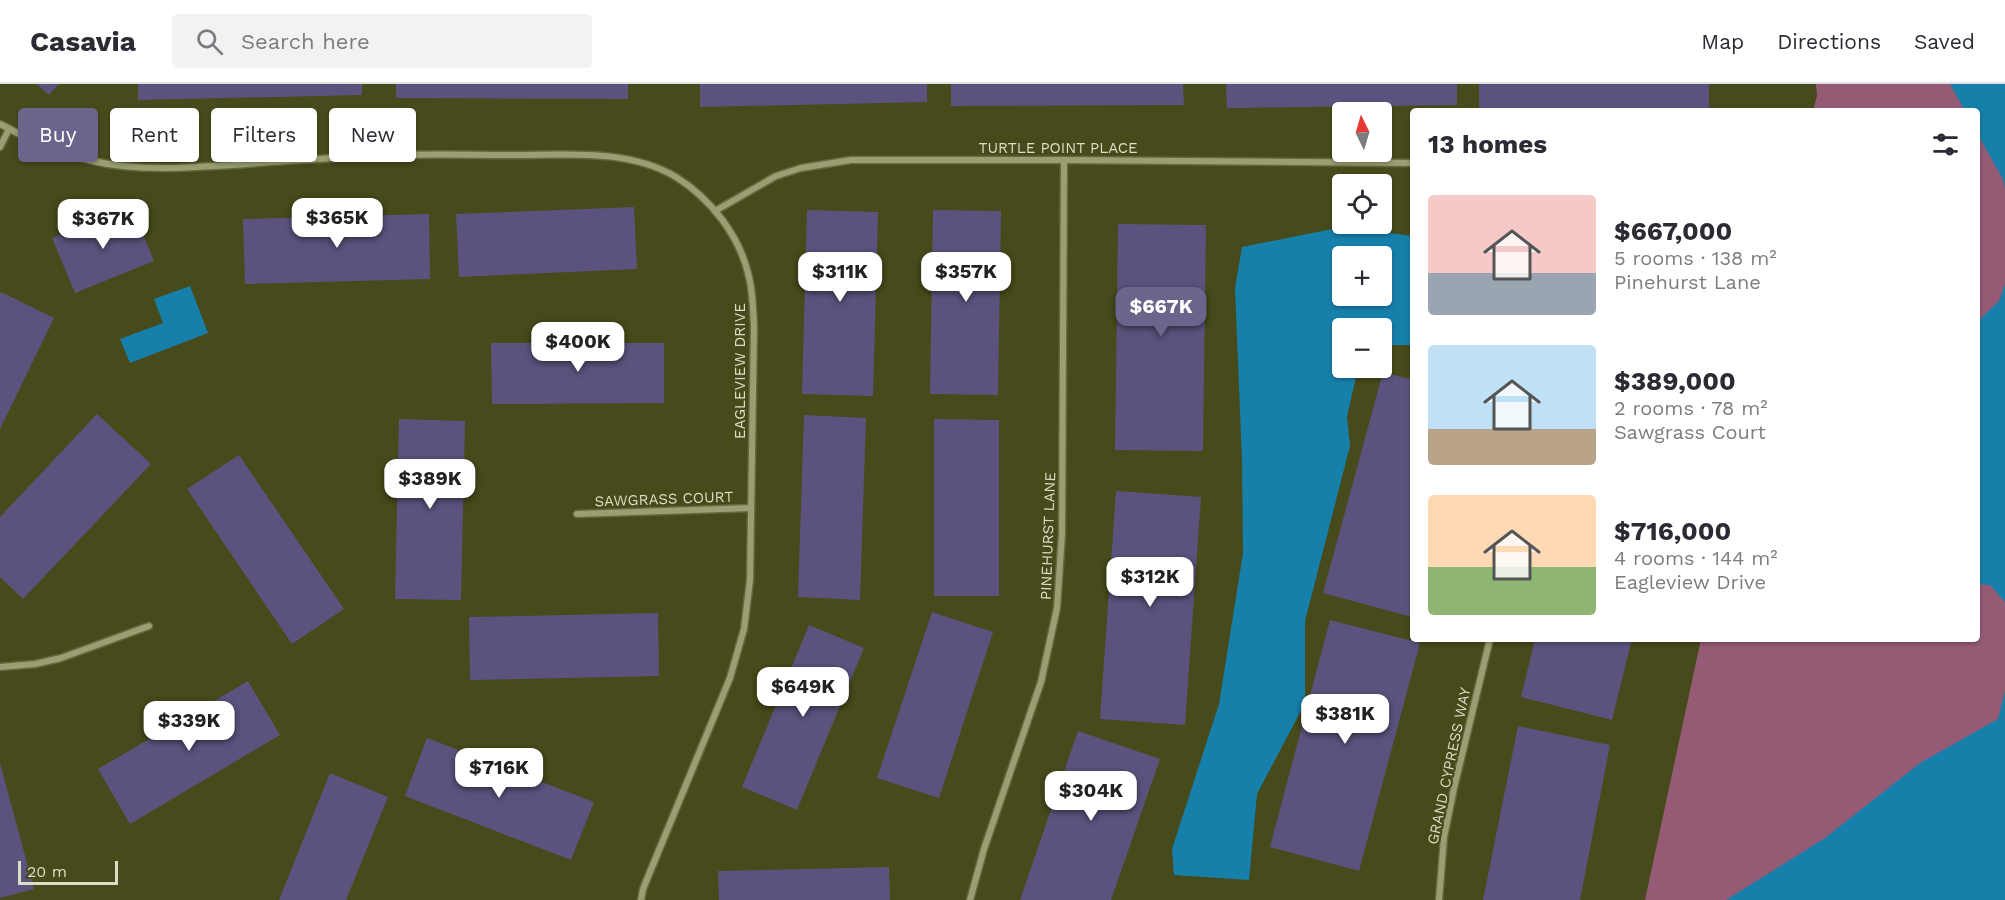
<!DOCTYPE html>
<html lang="en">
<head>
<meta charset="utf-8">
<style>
  :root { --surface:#fff; --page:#f2f2f3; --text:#2b2b33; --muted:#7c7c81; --line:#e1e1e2; --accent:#6b658b }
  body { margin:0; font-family:"Work Sans",sans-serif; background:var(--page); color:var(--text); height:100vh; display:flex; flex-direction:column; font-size:22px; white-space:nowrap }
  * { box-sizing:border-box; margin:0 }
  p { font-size:20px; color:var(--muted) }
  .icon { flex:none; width:33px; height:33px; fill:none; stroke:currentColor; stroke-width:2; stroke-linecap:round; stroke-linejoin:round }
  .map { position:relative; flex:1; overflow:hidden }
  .sheet { position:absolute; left:1410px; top:24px; width:570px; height:534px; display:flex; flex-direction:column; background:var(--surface); border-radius:6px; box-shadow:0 2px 4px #0004 }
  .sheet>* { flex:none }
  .banner { position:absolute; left:18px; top:24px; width:570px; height:54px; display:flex; gap:12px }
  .needle { width:39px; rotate:355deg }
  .controls { position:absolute; left:1332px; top:18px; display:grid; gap:12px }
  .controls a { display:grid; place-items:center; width:60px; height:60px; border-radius:6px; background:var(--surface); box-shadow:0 2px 4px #0004; font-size:30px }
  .scale { position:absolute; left:18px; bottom:15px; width:100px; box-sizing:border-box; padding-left:6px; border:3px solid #dbdec4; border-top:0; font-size:16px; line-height:21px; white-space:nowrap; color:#dbdec4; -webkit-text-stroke:4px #474a1a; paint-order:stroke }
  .price { position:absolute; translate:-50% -51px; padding:0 14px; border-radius:12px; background:#fff; color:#222; font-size:20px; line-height:39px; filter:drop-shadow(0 2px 3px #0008) }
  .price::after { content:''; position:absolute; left:50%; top:36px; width:18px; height:14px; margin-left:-9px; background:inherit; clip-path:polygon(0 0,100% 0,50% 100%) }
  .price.current { background:var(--accent); color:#fff }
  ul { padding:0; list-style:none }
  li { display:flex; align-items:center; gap:18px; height:150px; padding:0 18px }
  li span { display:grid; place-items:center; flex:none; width:168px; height:120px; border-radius:6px; color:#555 }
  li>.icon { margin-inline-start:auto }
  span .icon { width:72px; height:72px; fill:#fffc; stroke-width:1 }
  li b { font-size:26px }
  h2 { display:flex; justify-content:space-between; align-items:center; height:72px; padding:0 18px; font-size:26px }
  .chip { padding:0 21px; border-radius:6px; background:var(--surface); box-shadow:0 2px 4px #0004; font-size:21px; line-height:54px }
  .chip.current { background:var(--accent); color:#fff }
  header { display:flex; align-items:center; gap:36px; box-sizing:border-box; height:84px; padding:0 30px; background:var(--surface); border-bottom:2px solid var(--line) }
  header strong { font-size:28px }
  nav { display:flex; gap:33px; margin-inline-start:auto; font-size:21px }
  .search { width:420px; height:54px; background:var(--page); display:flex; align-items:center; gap:15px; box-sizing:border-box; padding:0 21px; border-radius:6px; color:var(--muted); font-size:22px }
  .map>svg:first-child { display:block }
  .green { fill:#955b75 }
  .water { fill:#1680ab; fill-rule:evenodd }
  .building { fill:#5b537e }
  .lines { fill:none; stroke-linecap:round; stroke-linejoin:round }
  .street-casing { stroke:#65683c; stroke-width:9 }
  .street { stroke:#9a9e72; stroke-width:6 }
  .labels { text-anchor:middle; stroke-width:4.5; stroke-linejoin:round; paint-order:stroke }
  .street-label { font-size:15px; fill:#dbdec4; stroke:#474a1a }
</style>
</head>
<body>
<header>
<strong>Casavia</strong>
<div class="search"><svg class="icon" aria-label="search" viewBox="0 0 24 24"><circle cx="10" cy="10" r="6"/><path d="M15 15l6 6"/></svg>Search here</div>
<nav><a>Map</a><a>Directions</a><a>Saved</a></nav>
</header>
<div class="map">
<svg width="2005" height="816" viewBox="0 0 2005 816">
  <rect width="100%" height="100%" fill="#474a1a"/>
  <!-- green -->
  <path class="green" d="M1816,0H2005V816H1645L1701,555H1977V27H1813L1817,12Z"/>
  <!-- water -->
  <g class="water">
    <path d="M1950,0H2005V108L2004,97L1977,49V27H1965Z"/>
    <path d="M1342,143L1413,152V261H1382V244H1342V284H1358L1347,333L1350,362L1305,537V619L1257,710L1249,796L1174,791L1172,765L1219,620L1243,469L1242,376L1235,204L1242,163ZM1342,172H1382V212H1342Z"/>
    <path d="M2005,200V518L1990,501L1977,500V238L1999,217Z"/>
    <path d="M190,202L208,249L130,279L120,255L163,239L154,215Z"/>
    <path d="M2005,607V816H1726L1825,754L1920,679L1998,635Z"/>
  </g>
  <!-- building -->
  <g class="building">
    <path d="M37,0H59L49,11Z"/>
    <path d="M138,0H362V11L138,16Z"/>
    <path d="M396,0H628V15L396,14Z"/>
    <path d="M700,0H927V18L700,23Z"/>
    <path d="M951,0H1183L1184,21L951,22Z"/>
    <path d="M1226,0H1457V21L1227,24Z"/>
    <rect x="1479" y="0" width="230" height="27"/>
    <path d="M131,122L154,177L75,209L52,154Z"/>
    <path d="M634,123L637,185L459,193L456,130Z"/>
    <path d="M807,126L878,128L873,312L802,310Z"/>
    <path d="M933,126L1001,127L998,311L930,310Z"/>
    <path d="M429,130L430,195L245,200L243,135Z"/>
    <path d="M1118,140L1206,141L1203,367L1115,366Z"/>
    <path d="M1,208L54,234L0,345V210Z"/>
    <path d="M491,259H664V319L492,320Z"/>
    <path d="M1383,288L1413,296L1412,533L1323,509Z"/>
    <path d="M97,330L151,380L23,515L0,493V433Z"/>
    <path d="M804,331L866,334L860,516L798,513Z"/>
    <path d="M399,335L465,337L461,516L395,515Z"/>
    <path d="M934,335L999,336V512H934Z"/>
    <path d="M239,371L344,525L292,560L187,405Z"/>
    <path d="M1116,407L1201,413L1185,641L1100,635Z"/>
    <path d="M932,528L993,548L939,714L877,694Z"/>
    <path d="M658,529L659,592L470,596L469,533Z"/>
    <path d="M1330,536L1420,559L1359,787L1270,763Z"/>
    <path d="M809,541L864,564L797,726L742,703Z"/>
    <path d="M1535,555H1632L1612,636L1521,613Z"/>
    <path d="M248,597L280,651L130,740L98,685Z"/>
    <path d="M1518,642L1610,661L1580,816H1483Z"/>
    <path d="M1078,647L1160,675L1111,816H1020Z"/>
    <path d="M427,654L594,718L571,776L405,712Z"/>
    <path d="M0,679L34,805L0,814Z"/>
    <path d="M330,689L388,713L346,816H279Z"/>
    <path d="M889,783L890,816H719L718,787Z"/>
  </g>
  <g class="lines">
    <defs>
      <g id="street">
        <path d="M0,40C37,60 81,78 123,82C160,86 196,83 232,81C269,78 307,76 345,73C402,69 459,71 517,71C569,71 629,65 676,93C711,115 740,152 749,193C753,209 753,226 754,242L750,496L744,545L730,594L643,805L641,816"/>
        <path d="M0,63L9,45"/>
        <path d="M715,127L776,92L801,84L851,76H1064L1413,79"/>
        <path d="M577,430L751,424"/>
        <path d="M0,583L35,580L61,574L149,542"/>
        <path d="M970,816L984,765L1041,598L1057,524L1062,449L1064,76"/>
        <path d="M1439,816L1444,753L1454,704L1490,555"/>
      </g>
    </defs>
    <!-- street casing -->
    <use href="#street" class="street-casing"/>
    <!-- street -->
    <use href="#street" class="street"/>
  </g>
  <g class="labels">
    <!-- street labels -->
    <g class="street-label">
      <text x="1058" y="69">TURTLE POINT PLACE</text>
      <text transform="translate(740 287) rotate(-90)" y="5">EAGLEVIEW DRIVE</text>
      <text transform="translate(664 415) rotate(-2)" y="5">SAWGRASS COURT</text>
      <text transform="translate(1048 452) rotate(-88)" y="5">PINEHURST LANE</text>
      <text transform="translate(1449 682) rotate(-78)" y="5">GRAND CYPRESS WAY</text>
    </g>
  </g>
</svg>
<div class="controls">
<a><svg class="needle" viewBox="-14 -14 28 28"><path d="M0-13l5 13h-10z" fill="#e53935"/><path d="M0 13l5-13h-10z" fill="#7c7c81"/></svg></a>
<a><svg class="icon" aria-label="locate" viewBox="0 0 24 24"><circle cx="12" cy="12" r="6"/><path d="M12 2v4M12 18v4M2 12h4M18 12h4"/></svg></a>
<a>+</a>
<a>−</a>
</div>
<div class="scale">20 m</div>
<b class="price" style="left:337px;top:165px">$365K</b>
<b class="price" style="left:103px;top:166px">$367K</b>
<b class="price" style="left:840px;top:219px">$311K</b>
<b class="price" style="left:966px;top:219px">$357K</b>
<b class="price current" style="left:1161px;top:254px">$667K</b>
<b class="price" style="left:578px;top:289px">$400K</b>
<b class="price" style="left:430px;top:426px">$389K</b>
<b class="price" style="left:1150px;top:524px">$312K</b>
<b class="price" style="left:803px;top:634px">$649K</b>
<b class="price" style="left:1345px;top:661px">$381K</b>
<b class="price" style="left:189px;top:668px">$339K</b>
<b class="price" style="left:499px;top:715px">$716K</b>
<b class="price" style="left:1091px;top:738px">$304K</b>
<div class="banner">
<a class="chip current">Buy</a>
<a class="chip">Rent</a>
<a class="chip">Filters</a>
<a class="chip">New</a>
</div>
<section class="sheet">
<h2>13 homes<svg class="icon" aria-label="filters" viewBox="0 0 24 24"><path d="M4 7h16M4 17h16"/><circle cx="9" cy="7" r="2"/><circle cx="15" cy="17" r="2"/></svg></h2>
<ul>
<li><span style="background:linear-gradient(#f6c9c9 65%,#9aa5b1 0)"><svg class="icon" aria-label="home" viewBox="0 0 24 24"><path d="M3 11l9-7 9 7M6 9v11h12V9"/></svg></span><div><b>$667,000</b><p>5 rooms · 138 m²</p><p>Pinehurst Lane</p></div></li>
<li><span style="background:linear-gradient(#bfe0f5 70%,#b9a48a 0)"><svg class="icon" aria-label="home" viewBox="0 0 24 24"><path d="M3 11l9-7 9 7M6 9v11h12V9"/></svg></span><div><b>$389,000</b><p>2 rooms · 78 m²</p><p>Sawgrass Court</p></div></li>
<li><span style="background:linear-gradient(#ffd9b3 60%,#8fb573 0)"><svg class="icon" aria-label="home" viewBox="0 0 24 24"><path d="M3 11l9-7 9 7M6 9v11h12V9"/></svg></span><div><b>$716,000</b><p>4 rooms · 144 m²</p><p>Eagleview Drive</p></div></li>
</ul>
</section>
</div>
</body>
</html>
